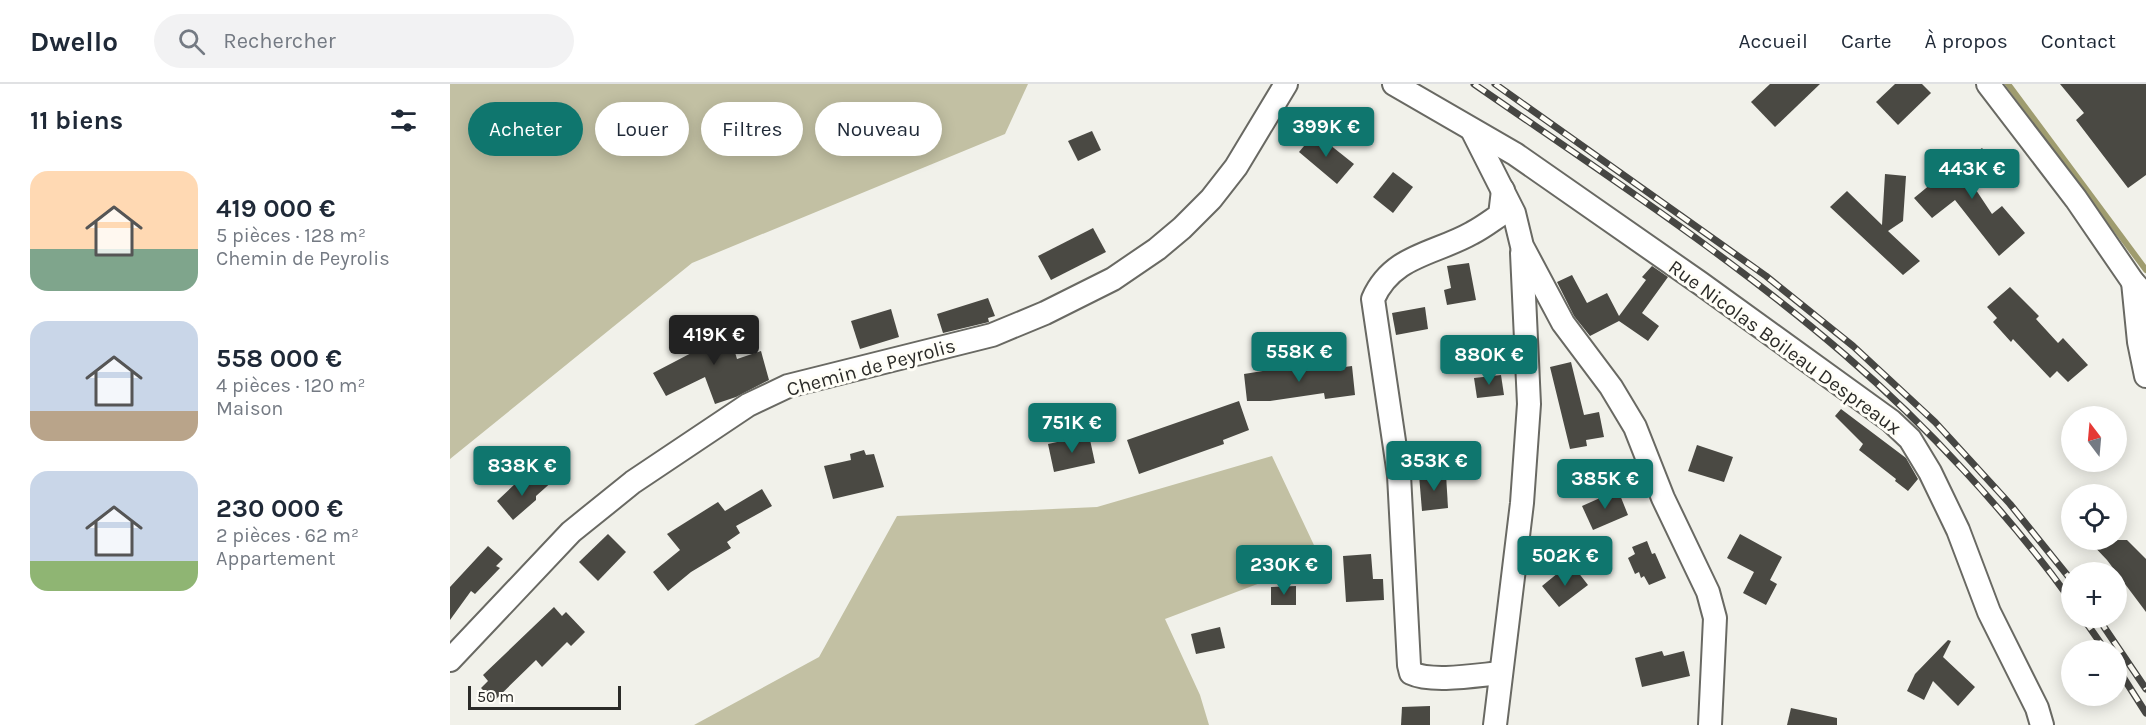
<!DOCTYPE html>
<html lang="fr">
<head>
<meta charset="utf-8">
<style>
  :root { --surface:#fff; --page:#f2f2f3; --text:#1f2937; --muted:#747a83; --line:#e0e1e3; --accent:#0f766e }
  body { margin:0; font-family:Karla,sans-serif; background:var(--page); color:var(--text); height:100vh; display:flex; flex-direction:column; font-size:22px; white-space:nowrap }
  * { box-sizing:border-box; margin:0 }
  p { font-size:20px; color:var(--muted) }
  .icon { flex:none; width:33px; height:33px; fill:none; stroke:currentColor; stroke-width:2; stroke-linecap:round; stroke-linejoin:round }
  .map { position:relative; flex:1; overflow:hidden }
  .details { display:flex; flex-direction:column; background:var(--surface); width:450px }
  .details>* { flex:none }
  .banner { position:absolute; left:18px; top:18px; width:570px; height:54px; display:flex; gap:12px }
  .needle { width:39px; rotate:344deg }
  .tools { position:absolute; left:1611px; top:322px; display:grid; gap:12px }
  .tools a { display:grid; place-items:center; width:66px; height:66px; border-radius:50%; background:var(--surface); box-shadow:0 3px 15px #0003; font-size:30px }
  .scale { position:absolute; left:18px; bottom:15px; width:153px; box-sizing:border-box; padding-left:6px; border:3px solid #2b2b28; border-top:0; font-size:16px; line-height:21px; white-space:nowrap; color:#2b2b28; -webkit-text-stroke:4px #fffef7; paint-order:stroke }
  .price { position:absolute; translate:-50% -51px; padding:0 14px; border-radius:6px; background:var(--accent); color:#fff; font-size:20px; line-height:39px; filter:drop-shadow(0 2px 3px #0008) }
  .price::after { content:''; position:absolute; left:50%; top:36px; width:18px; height:14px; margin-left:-9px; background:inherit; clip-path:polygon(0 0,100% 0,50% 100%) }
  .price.selected { background:#222; color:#fff }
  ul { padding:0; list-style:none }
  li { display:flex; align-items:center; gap:18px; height:150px; padding:0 30px }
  li span { display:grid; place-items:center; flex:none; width:168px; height:120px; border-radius:18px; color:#555 }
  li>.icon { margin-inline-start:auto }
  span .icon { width:72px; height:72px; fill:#fffc; stroke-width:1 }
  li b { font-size:26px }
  h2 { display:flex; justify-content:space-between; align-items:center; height:72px; padding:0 30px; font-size:26px }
  .pill { padding:0 21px; border-radius:27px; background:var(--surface); box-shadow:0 3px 15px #0003; font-size:21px; line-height:54px }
  .pill.selected { background:var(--accent); color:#fff }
  header { display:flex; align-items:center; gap:36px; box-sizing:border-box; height:84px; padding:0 30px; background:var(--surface); border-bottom:2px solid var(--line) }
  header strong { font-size:28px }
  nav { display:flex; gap:33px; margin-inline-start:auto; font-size:21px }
  .search { width:420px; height:54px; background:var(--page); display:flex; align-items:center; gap:15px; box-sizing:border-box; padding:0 21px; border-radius:33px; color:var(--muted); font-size:22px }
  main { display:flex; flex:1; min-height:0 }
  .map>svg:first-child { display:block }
  .green { fill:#c2c0a3 }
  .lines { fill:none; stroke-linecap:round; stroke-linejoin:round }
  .stream { stroke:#9f9c6f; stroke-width:6 }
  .building { fill:#4a4943 }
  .street-casing { stroke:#696963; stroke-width:26 }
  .street { stroke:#fff; stroke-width:22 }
  .rail-casing { stroke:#464643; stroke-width:7 }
  .rail { stroke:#fffef7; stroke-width:4.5; stroke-dasharray:14; stroke-linecap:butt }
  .labels { text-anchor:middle; stroke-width:6; stroke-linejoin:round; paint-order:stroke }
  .street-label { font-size:20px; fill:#2b2b28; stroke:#fffef7 }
</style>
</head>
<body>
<header>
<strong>Dwello</strong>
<div class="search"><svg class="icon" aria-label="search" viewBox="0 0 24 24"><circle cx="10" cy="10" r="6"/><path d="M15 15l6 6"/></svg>Rechercher</div>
<nav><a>Accueil</a><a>Carte</a><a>À propos</a><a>Contact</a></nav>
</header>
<main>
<section class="details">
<h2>11 biens<svg class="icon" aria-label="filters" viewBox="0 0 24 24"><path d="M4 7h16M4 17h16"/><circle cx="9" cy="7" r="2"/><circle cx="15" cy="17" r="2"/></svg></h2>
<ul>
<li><span style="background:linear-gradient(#ffd9b3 65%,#7fa58c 0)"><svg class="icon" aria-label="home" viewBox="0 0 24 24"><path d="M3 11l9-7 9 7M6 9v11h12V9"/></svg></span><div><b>419 000 €</b><p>5 pièces · 128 m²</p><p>Chemin de Peyrolis</p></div></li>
<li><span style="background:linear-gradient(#c9d6e8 75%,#b9a48a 0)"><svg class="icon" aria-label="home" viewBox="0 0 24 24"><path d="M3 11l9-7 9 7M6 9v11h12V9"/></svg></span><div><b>558 000 €</b><p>4 pièces · 120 m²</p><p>Maison</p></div></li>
<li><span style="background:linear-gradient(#c9d6e8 75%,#8fb573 0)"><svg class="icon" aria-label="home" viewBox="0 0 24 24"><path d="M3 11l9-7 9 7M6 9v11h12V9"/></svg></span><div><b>230 000 €</b><p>2 pièces · 62 m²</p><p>Appartement</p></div></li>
</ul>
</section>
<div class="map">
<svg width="1696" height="641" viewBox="0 0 1696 641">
  <rect width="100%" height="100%" fill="#f1f1ea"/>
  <!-- green -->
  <g class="green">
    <path d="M0,0H578L555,50L242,179L0,375Z"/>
    <path d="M822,372L871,476L715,535L750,611L759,641H244L369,573L447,432L647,423Z"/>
  </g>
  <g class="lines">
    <!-- stream -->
    <path class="stream" d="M1558,0L1696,186"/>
  </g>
  <!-- building -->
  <g class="building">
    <path d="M1320,0H1370L1325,43L1301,18Z"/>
    <path d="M1445,0H1472L1481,9L1448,41L1426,18Z"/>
    <path d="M1610,0H1696V91L1678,104L1626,36L1634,29Z"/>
    <path d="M642,47L651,66L628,77L618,57Z"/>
    <path d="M865,49L904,80L887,100L849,68Z"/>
    <path d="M1532,64L1548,83L1524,103L1542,130L1552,122L1575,149L1549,172L1505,116L1482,134L1464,114L1521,67L1524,70Z"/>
    <path d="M943,88L963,103L943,129L923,113Z"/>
    <path d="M1435,90L1456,92L1453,137L1438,147L1470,177L1453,191L1380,123L1397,107L1432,141Z"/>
    <path d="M643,144L656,168L601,196L588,172Z"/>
    <path d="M1019,179L1026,216L997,221L994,206L1001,204L997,182Z"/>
    <path d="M1202,182L1218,193L1192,229L1209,242L1198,257L1169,237L1140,252L1124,232L1107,198L1122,191L1137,219L1157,209L1169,232L1196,196L1192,193Z"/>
    <path d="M1560,203L1589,232L1586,235L1608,259L1613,254L1638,281L1618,298L1607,287L1600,294L1563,255L1561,258L1543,238L1547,234L1537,223Z"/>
    <path d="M538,214L545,232L538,234L539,238L493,249L487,230Z"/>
    <path d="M975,223L978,245L946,251L942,229Z"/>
    <path d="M441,225L449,253L410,265L401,237Z"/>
    <path d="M275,235L287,275L311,267L319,296L286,313L265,320L255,293L216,312L203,289L247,266L235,248Z"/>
    <path d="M870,278L871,286L902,282L905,311L875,315L874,309L820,317H797L794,290Z"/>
    <path d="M1121,278L1134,331L1149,328L1154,353L1136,356L1137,362L1120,365L1100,283Z"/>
    <path d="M1051,291L1054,311L1027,314L1024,294Z"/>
    <path d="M789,317L799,346L773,356L774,360L689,390L677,356Z"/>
    <path d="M1391,325L1456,374L1468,395L1458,407L1445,397L1446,395L1409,366L1413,360L1385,332Z"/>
    <path d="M639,351L645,379L604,388L598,360Z"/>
    <path d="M1247,361L1283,373L1274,398L1238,387Z"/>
    <path d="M414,366L416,371L424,370L434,403L383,415L374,382L401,376L400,370Z"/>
    <path d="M996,390L998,424L972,427L969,391Z"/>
    <path d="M104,396L86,412V416L63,436L47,417L67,398Z"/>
    <path d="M312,405L322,422L286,442L290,449L277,458L281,464L241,488L218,507L203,488L230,466L217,450L268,418L275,427Z"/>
    <path d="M1168,406L1178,431L1143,446L1132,422Z"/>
    <path d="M158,450L176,468L148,497L129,478Z"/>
    <path d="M1290,450L1332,473L1320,496L1327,500L1316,521L1293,509L1304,488L1277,474Z"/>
    <path d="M1638,456H1677L1696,475V528L1657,476Z"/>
    <path d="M1197,457L1202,470L1205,469L1216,494L1199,501L1194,492L1191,494L1189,488L1185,490L1178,474L1185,470L1182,463Z"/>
    <path d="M38,462L53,475L46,482L50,484L25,510L21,507L0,536V503Z"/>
    <path d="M921,470L923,495H933L934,516L896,518L893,472Z"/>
    <path d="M1124,483L1138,501L1109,523L1092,502L1108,489L1112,493Z"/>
    <path d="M846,502V521H821V503Z"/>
    <path d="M104,523L112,532L116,528L135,548L121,562L117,558L92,583L86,576L44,617L31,604L38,597L33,591Z"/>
    <path d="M770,543L775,564L746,570L741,550Z"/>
    <path d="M1498,556L1501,557L1493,573L1525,603L1508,622L1483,597L1474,616L1457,607L1465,590Z"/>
    <path d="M1212,567L1214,572L1234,567L1240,592L1192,603L1185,574Z"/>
    <path d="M980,622V641H951L952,623Z"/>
    <path d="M1341,624L1387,634V641H1337Z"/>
  </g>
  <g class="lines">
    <defs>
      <g id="street">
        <path d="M944,0L1065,70L1250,199L1441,337L1460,355L1480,388L1508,446L1539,528L1587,624L1592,641"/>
        <path d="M1538,0L1626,115L1683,198L1696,212"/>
        <path d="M1022,46L1064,129L1072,162L1113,239L1161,303L1185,343L1213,414L1258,508L1265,534L1260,641"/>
        <path d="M1683,198L1689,258L1696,292"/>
        <path d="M0,576L121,448L183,398L298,321L338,302L542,251L595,229L663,195L707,165L732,144L761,115L786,83L836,0"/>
        <path d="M1051,589C1028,591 982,599 961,589L959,581L949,391L923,215C942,171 985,170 1022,149C1032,144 1041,137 1050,131L1053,106"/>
        <path d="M1045,641L1072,419L1079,320L1072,169"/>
      </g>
    </defs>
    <!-- street casing -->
    <use href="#street" class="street-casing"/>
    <!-- street -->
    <use href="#street" class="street"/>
    <defs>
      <g id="rail">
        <path d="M1024,0C1150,87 1279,171 1395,271C1475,340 1560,431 1622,518"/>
        <path d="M1045,0L1316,192L1403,262L1485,338L1560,420L1622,497"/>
        <path d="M1633,534L1656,567"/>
        <path d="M1648,534L1696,605"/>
        <path d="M1666,582L1696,629"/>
      </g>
    </defs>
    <!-- rail casing -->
    <use href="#rail" class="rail-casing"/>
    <!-- rail -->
    <use href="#rail" class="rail"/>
  </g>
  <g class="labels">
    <!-- street labels -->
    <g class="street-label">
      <text transform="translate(1335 263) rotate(36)" y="7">Rue Nicolas Boileau Despreaux</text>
      <text transform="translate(421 283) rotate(-15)" y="7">Chemin de Peyrolis</text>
    </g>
  </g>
</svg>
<div class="tools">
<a><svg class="needle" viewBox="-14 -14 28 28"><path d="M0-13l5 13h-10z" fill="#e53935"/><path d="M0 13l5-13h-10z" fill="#747a83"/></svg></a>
<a><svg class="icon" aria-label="locate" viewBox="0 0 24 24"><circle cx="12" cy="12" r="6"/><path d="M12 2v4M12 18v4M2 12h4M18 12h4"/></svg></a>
<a>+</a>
<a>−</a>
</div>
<div class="scale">50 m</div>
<b class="price" style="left:876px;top:74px">399K €</b>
<b class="price" style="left:1522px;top:116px">443K €</b>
<b class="price selected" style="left:264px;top:282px">419K €</b>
<b class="price" style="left:849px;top:299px">558K €</b>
<b class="price" style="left:1039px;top:302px">880K €</b>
<b class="price" style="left:622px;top:370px">751K €</b>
<b class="price" style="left:984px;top:408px">353K €</b>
<b class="price" style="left:72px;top:413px">838K €</b>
<b class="price" style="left:1155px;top:426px">385K €</b>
<b class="price" style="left:1115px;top:503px">502K €</b>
<b class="price" style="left:834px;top:512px">230K €</b>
<div class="banner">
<a class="pill selected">Acheter</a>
<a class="pill">Louer</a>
<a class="pill">Filtres</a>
<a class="pill">Nouveau</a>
</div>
</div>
</main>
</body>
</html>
